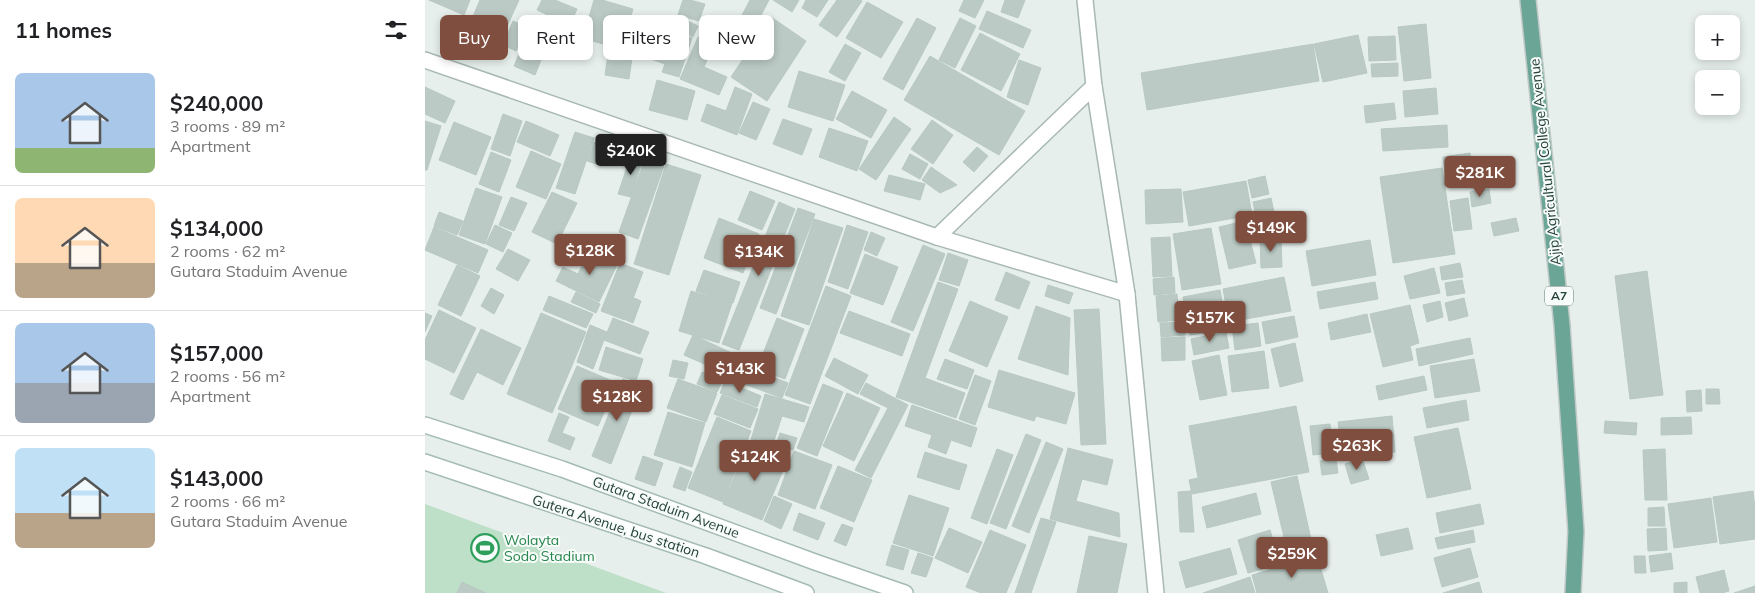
<!DOCTYPE html>
<html lang="en">
<head>
<meta charset="utf-8">
<style>
  :root { --surface:#fff; --page:#f2f2f2; --text:#202124; --muted:#757577; --line:#e0e0e0; --accent:#7f4e3f }
  body { margin:0; font-family:Mulish,sans-serif; background:var(--page); color:var(--text); height:100vh; display:flex; flex-direction:column; font-size:19px; white-space:nowrap }
  * { box-sizing:border-box; margin:0 }
  p { font-size:16px; color:var(--muted) }
  .icon { flex:none; width:28px; height:28px; fill:none; stroke:currentColor; stroke-width:2; stroke-linecap:round; stroke-linejoin:round }
  .map { position:relative; flex:1; overflow:hidden }
  .side { display:flex; flex-direction:column; background:var(--surface); width:425px }
  .side>* { flex:none }
  .top-card { position:absolute; left:15px; top:15px; width:475px; height:45px; display:flex; gap:10px }
  .controls { position:absolute; left:1270px; top:15px; display:grid; gap:10px }
  .controls a { display:grid; place-items:center; width:45px; height:45px; border-radius:8px; background:var(--surface); box-shadow:0 2px 8px #0003; font-size:25px }
  .price { position:absolute; translate:-50% -42px; padding:0 11px; border-radius:5px; background:var(--accent); color:#fff; font-size:16px; line-height:32px; filter:drop-shadow(0 1px 2px #0008) }
  .price::after { content:''; position:absolute; left:50%; top:30px; width:15px; height:11px; margin-left:-8px; background:inherit; clip-path:polygon(0 0,100% 0,50% 100%) }
  .price.active { background:#222; color:#fff }
  ul { padding:0; list-style:none }
  li { display:flex; align-items:center; gap:15px; height:125px; padding:0 15px }
  li+li { border-top:1px solid var(--line) }
  li span { display:grid; place-items:center; flex:none; width:140px; height:100px; border-radius:8px; color:#555 }
  li>.icon { margin-inline-start:auto }
  span .icon { width:60px; height:60px; fill:#fffc; stroke-width:1 }
  li b { font-size:21px }
  h2 { display:flex; justify-content:space-between; align-items:center; height:60px; padding:0 15px; font-size:21px }
  .tag { padding:0 18px; border-radius:8px; background:var(--surface); box-shadow:0 2px 8px #0003; font-size:18px; line-height:45px }
  .tag.active { background:var(--accent); color:#fff }
  main { display:flex; flex:1; min-height:0 }
  .map>svg:first-child { display:block }
  .green { fill:#bfe0c8 }
  .building { fill:#bbcac4; stroke:#b8c9c2 }
  .lines { fill:none; stroke-linecap:round; stroke-linejoin:round }
  .minor-casing { stroke:#a8b8b2; stroke-width:18 }
  .secondary-casing { stroke:#a4bbb3; stroke-width:18 }
  .primary-casing { stroke:#c2cac8; stroke-width:18 }
  .minor { stroke:#fff; stroke-width:15 }
  .secondary { stroke:#fff; stroke-width:15 }
  .primary { stroke:#6aa596; stroke-width:15 }
  .labels { text-anchor:middle; stroke-width:4; stroke-linejoin:round; paint-order:stroke }
  .shield { fill:#f7fbf9; stroke:#637a73; stroke-width:1 }
  .shield-label { font-size:12px; font-weight:bold; fill:#24423a }
  .street-label { font-size:14px; fill:#24423a; stroke:#f7fbf9 }
  .leisure-label { font-size:14px; fill:#27864d; stroke:#f7fbf9; text-anchor:start }
</style>
</head>
<body>
<main>
<section class="side">
<h2>11 homes<svg class="icon" aria-label="filters" viewBox="0 0 24 24"><path d="M4 7h16M4 17h16"/><circle cx="9" cy="7" r="2"/><circle cx="15" cy="17" r="2"/></svg></h2>
<ul>
<li><span style="background:linear-gradient(#a9c7e8 75%,#8fb573 0)"><svg class="icon" aria-label="home" viewBox="0 0 24 24"><path d="M3 11l9-7 9 7M6 9v11h12V9"/></svg></span><div><b>$240,000</b><p>3 rooms · 89 m²</p><p>Apartment</p></div></li>
<li><span style="background:linear-gradient(#ffd9b3 65%,#b9a48a 0)"><svg class="icon" aria-label="home" viewBox="0 0 24 24"><path d="M3 11l9-7 9 7M6 9v11h12V9"/></svg></span><div><b>$134,000</b><p>2 rooms · 62 m²</p><p>Gutara Staduim Avenue</p></div></li>
<li><span style="background:linear-gradient(#a9c7e8 60%,#9aa5b1 0)"><svg class="icon" aria-label="home" viewBox="0 0 24 24"><path d="M3 11l9-7 9 7M6 9v11h12V9"/></svg></span><div><b>$157,000</b><p>2 rooms · 56 m²</p><p>Apartment</p></div></li>
<li><span style="background:linear-gradient(#bfe0f5 65%,#b9a48a 0)"><svg class="icon" aria-label="home" viewBox="0 0 24 24"><path d="M3 11l9-7 9 7M6 9v11h12V9"/></svg></span><div><b>$143,000</b><p>2 rooms · 66 m²</p><p>Gutara Staduim Avenue</p></div></li>
</ul>
</section>
<div class="map">
<svg width="1330" height="593" viewBox="0 0 1330 593">
  <rect width="100%" height="100%" fill="#e6efeb"/>
  <!-- green -->
  <path class="green" d="M0,504L241,593H0Z"/>
  <!-- building -->
  <g class="building">
    <path d="M4,0H45L39,15Z"/>
    <path d="M55,0H94L78,35L46,21Z"/>
    <path d="M117,0H130L152,9L145,25L112,10Z"/>
    <path d="M169,0H177L208,9L200,36L185,31L181,45L158,38Z"/>
    <path d="M258,0H265L280,4L274,21L253,15Z"/>
    <path d="M325,0H344L324,38L309,30Z"/>
    <path d="M348,0H374L367,12Z"/>
    <path d="M381,0H403L392,17L377,8Z"/>
    <path d="M412,0H435L437,1L412,37L394,25Z"/>
    <path d="M539,0H559L550,18L534,11Z"/>
    <path d="M580,0H600L593,18L576,12Z"/>
    <path d="M442,2L478,22L456,58L421,38Z"/>
    <path d="M562,11L606,30L598,48L554,29Z"/>
    <path d="M253,16L273,26L268,37L247,26Z"/>
    <path d="M346,17L381,41L342,101L306,77Z"/>
    <path d="M492,18L511,28L478,90L458,79Z"/>
    <path d="M535,18L551,26L530,68L514,60Z"/>
    <path d="M88,21L102,27L91,51L78,45Z"/>
    <path d="M1001,24L1006,78L979,81L973,27Z"/>
    <path d="M224,25L267,38L254,77L237,72L240,64L214,55Z"/>
    <path d="M41,32L54,39L46,56L32,49Z"/>
    <path d="M555,33L595,54L576,91L536,70Z"/>
    <path d="M933,35L942,73L898,82L889,44Z"/>
    <path d="M970,36L971,60L944,61L943,37Z"/>
    <path d="M273,37L289,44L279,67L302,77L294,95L255,79Z"/>
    <path d="M420,44L436,53L420,81L404,72Z"/>
    <path d="M888,44L894,81L722,110L716,73Z"/>
    <path d="M97,47L118,55L110,75L89,66Z"/>
    <path d="M183,54L207,58L204,79L180,75Z"/>
    <path d="M505,56L600,111L574,155L479,100Z"/>
    <path d="M594,60L616,68L603,105L582,97Z"/>
    <path d="M973,63V76L947,77L946,64Z"/>
    <path d="M374,71L420,85L408,121L363,107Z"/>
    <path d="M232,80L270,91L262,120L224,110Z"/>
    <path d="M0,87L30,101L20,123L0,114Z"/>
    <path d="M310,87L327,94L312,135L276,121L282,104L301,111Z"/>
    <path d="M1011,88L1013,114L980,117L978,91Z"/>
    <path d="M427,91L462,110L446,138L411,119Z"/>
    <path d="M328,102L345,109L331,140L314,133Z"/>
    <path d="M969,103L971,119L941,123L939,106Z"/>
    <path d="M78,114L97,121L85,156L66,149Z"/>
    <path d="M469,117L486,129L451,180L434,169Z"/>
    <path d="M358,119L387,129L377,155L348,144Z"/>
    <path d="M507,120L528,135L508,164L486,149Z"/>
    <path d="M0,121L16,126L2,170H0Z"/>
    <path d="M101,121L134,135L125,156L92,142Z"/>
    <path d="M29,122L66,137L51,175L14,160Z"/>
    <path d="M1022,125L1023,147L958,151L956,129Z"/>
    <path d="M404,128L443,141L432,171L394,157Z"/>
    <path d="M150,132L169,138L150,194L131,188Z"/>
    <path d="M169,142L184,147L177,166L162,161Z"/>
    <path d="M552,147L563,156L549,172L538,162Z"/>
    <path d="M106,151L136,164L121,199L91,187Z"/>
    <path d="M66,152L86,160L74,192L54,184Z"/>
    <path d="M1045,153L1048,169L1020,173L1018,157Z"/>
    <path d="M485,154L503,164L495,179L477,169Z"/>
    <path d="M206,155L218,159L206,197L193,194Z"/>
    <path d="M220,159L239,166L213,239L194,232Z"/>
    <path d="M241,164L276,175L244,275L209,264Z"/>
    <path d="M506,167L532,185L515,193L497,180Z"/>
    <path d="M1017,168L1030,254L968,263L955,177Z"/>
    <path d="M464,175L500,184L495,200L459,191Z"/>
    <path d="M840,176L844,194L827,198L823,180Z"/>
    <path d="M821,181L827,215L764,226L758,192Z"/>
    <path d="M51,188L77,197L60,244L34,235Z"/>
    <path d="M756,189L758,222L721,224L720,190Z"/>
    <path d="M1064,189L1066,203L1047,207L1045,192Z"/>
    <path d="M325,191L350,201L337,230L313,220Z"/>
    <path d="M127,192L152,203L132,244L107,232Z"/>
    <path d="M86,197L102,203L89,231L74,225Z"/>
    <path d="M846,198L853,231L835,235L828,202Z"/>
    <path d="M1043,198L1047,229L1029,231L1025,201Z"/>
    <path d="M354,202L370,209L314,350L297,344Z"/>
    <path d="M373,208L390,214L351,314L335,308Z"/>
    <path d="M14,212L38,221L32,235L9,226Z"/>
    <path d="M294,218L334,234L318,273L279,258Z"/>
    <path d="M1091,218L1094,231L1069,236L1066,223Z"/>
    <path d="M389,219L418,228L384,325L356,316Z"/>
    <path d="M820,221L831,263L804,269L794,227Z"/>
    <path d="M70,225L87,233L78,252L61,244Z"/>
    <path d="M422,225L443,232L423,289L403,282Z"/>
    <path d="M9,227L63,250L53,273L0,250Z"/>
    <path d="M786,228L796,284L757,290L748,234Z"/>
    <path d="M446,232L460,238L452,256L439,250Z"/>
    <path d="M745,237L747,276L728,277L726,238Z"/>
    <path d="M856,237L857,267L836,268L835,238Z"/>
    <path d="M945,240L951,275L887,286L881,251Z"/>
    <path d="M498,245L520,254L488,331L466,322Z"/>
    <path d="M83,249L105,260L93,281L71,269Z"/>
    <path d="M165,249L193,263L174,302L131,281L138,267L153,274Z"/>
    <path d="M523,253L543,260L534,286L514,280Z"/>
    <path d="M440,254L473,267L458,305L425,293Z"/>
    <path d="M195,263L218,272L200,320L176,311Z"/>
    <path d="M1035,263L1038,277L1017,280L1015,267Z"/>
    <path d="M32,265L55,276L36,316L13,305Z"/>
    <path d="M1009,268L1015,293L985,299L979,276Z"/>
    <path d="M279,270L315,282L308,303L271,291Z"/>
    <path d="M1222,271L1238,395L1205,399L1190,276Z"/>
    <path d="M581,272L605,282L594,309L570,300Z"/>
    <path d="M749,277L750,293L729,295L728,279Z"/>
    <path d="M859,277L866,311L804,322L798,289Z"/>
    <path d="M1037,280L1040,293L1022,296L1020,283Z"/>
    <path d="M513,282L533,289L500,378L540,393L531,418L471,397Z"/>
    <path d="M950,282L953,299L895,309L892,292Z"/>
    <path d="M623,285L648,293L644,304L620,296Z"/>
    <path d="M401,286L426,296L385,404L360,395Z"/>
    <path d="M66,288L79,295L69,314L56,306Z"/>
    <path d="M795,290L802,329L765,335L758,297Z"/>
    <path d="M266,291L307,303L294,343L254,331Z"/>
    <path d="M151,292L175,304L171,313L146,302Z"/>
    <path d="M752,294L754,320L733,322L731,296Z"/>
    <path d="M124,296L168,314L161,328L118,310Z"/>
    <path d="M209,298L216,301L208,323L201,320Z"/>
    <path d="M1039,298L1043,316L1024,321L1020,303Z"/>
    <path d="M545,301L583,317L562,367L524,351Z"/>
    <path d="M1015,301L1018,317L1002,322L998,305Z"/>
    <path d="M985,305L994,343L985,346L988,360L958,367L945,314Z"/>
    <path d="M611,306L645,318L643,375L593,359Z"/>
    <path d="M674,309L681,444L656,445L649,310Z"/>
    <path d="M14,310L51,328L29,373L0,359V340Z"/>
    <path d="M424,311L485,334L477,356L415,333Z"/>
    <path d="M0,313L7,316L0,332Z"/>
    <path d="M116,313L161,332L127,413L82,394Z"/>
    <path d="M942,314L946,332L906,340L903,323Z"/>
    <path d="M869,316L873,337L841,344L837,322Z"/>
    <path d="M188,318L224,332L215,354L179,340Z"/>
    <path d="M352,318L379,329L360,379L332,369Z"/>
    <path d="M759,322L760,335L736,337L735,323Z"/>
    <path d="M833,323L836,346L810,350L807,326Z"/>
    <path d="M165,325L182,332L168,369L152,362Z"/>
    <path d="M56,329L96,348L78,385L52,372L38,400L25,394Z"/>
    <path d="M801,332L804,348L769,355L766,339Z"/>
    <path d="M268,335L311,355L302,374L259,355Z"/>
    <path d="M760,337V360L737,361L736,338Z"/>
    <path d="M1045,338L1048,354L994,366L991,349Z"/>
    <path d="M870,343L878,381L855,387L846,349Z"/>
    <path d="M181,347L218,359L211,381L174,370Z"/>
    <path d="M839,351L844,388L807,392L803,356Z"/>
    <path d="M794,355L802,395L775,400L767,361Z"/>
    <path d="M409,358L443,375L433,394L400,376Z"/>
    <path d="M520,359L549,370L542,389L512,379Z"/>
    <path d="M1049,359L1055,391L1010,398L1005,366Z"/>
    <path d="M248,360L263,363L259,379L244,376Z"/>
    <path d="M312,363L363,383L357,398L306,379Z"/>
    <path d="M152,366L192,383L173,426L133,409Z"/>
    <path d="M574,370L650,393L641,424L611,416L609,421L563,407Z"/>
    <path d="M277,372L298,380L292,392L272,384Z"/>
    <path d="M550,375L566,381L550,425L534,419Z"/>
    <path d="M999,376L1002,390L954,400L951,386Z"/>
    <path d="M198,379L216,387L186,464L167,456Z"/>
    <path d="M253,379L292,393L281,422L242,408Z"/>
    <path d="M300,381L336,396L332,407L295,393Z"/>
    <path d="M441,383L483,405L446,478L430,470L463,408L435,394Z"/>
    <path d="M398,384L418,392L392,456L372,448Z"/>
    <path d="M1281,389H1294L1295,404H1281Z"/>
    <path d="M1276,390L1277,411L1262,412L1261,391Z"/>
    <path d="M422,393L455,408L429,461L398,446Z"/>
    <path d="M340,394L384,407L379,422L357,416L346,450L325,443Z"/>
    <path d="M297,395L333,409L325,428L289,414Z"/>
    <path d="M1041,400L1044,420L1002,428L998,408Z"/>
    <path d="M487,405L552,428L546,447L526,440L521,454L503,447L507,435L480,426Z"/>
    <path d="M871,406L884,472L767,494L764,480L773,478L764,426Z"/>
    <path d="M243,412L280,423L267,467L229,455Z"/>
    <path d="M134,413L144,417L137,433L150,438L145,450L123,441Z"/>
    <path d="M967,416L970,452L917,458L913,422Z"/>
    <path d="M292,417L326,431L298,502L263,488Z"/>
    <path d="M1266,417L1267,434L1236,435V418Z"/>
    <path d="M1180,421L1212,423L1211,435L1179,433Z"/>
    <path d="M905,424L909,453L888,455L885,426Z"/>
    <path d="M1033,428L1046,489L1002,498L989,437Z"/>
    <path d="M355,433L372,438L368,450L351,445Z"/>
    <path d="M601,434L616,440L581,529L565,523Z"/>
    <path d="M621,442L638,449L604,533L587,526Z"/>
    <path d="M323,444L362,461L337,520L298,504Z"/>
    <path d="M643,448L688,460L682,485L657,479L651,501L694,513L695,537L625,519Z"/>
    <path d="M572,449L588,455L562,524L546,518Z"/>
    <path d="M1240,449L1242,500H1220L1218,450Z"/>
    <path d="M369,451L407,465L390,509L353,495Z"/>
    <path d="M500,452L542,465L534,490L492,477Z"/>
    <path d="M218,456L238,463L230,486L210,479Z"/>
    <path d="M937,458L944,479L926,484L920,464Z"/>
    <path d="M911,459L913,473L897,475L895,461Z"/>
    <path d="M413,466L447,480L429,522L395,508Z"/>
    <path d="M255,467L267,472L260,491L248,487Z"/>
    <path d="M872,476L887,544L862,550L846,482Z"/>
    <path d="M766,491L769,532H755L753,492Z"/>
    <path d="M1328,491L1330,509V539L1295,544L1288,497Z"/>
    <path d="M831,493L836,514L782,528L777,507Z"/>
    <path d="M484,495L524,508L508,556L468,543Z"/>
    <path d="M349,496L367,504L356,529L339,521Z"/>
    <path d="M1286,498L1292,542L1249,548L1243,504Z"/>
    <path d="M1055,504L1059,524L1015,533L1011,513Z"/>
    <path d="M1239,507L1240,526H1223V508Z"/>
    <path d="M374,513L400,523L393,540L368,530Z"/>
    <path d="M616,518L631,522L606,593H590Z"/>
    <path d="M417,524L428,528L421,546L409,541Z"/>
    <path d="M524,528L557,542L543,573L510,558Z"/>
    <path d="M983,528L988,549L956,556L951,535Z"/>
    <path d="M1241,528L1242,550L1223,551L1222,529Z"/>
    <path d="M565,530L601,545L581,593H556L541,587Z"/>
    <path d="M845,530L855,564L823,573L813,540Z"/>
    <path d="M1048,530L1050,542L1013,549L1010,538Z"/>
    <path d="M664,536L702,544L692,593H652Z"/>
    <path d="M467,545L484,550L478,570L461,565Z"/>
    <path d="M805,548L812,574L761,588L754,562Z"/>
    <path d="M1045,548L1053,577L1017,587L1009,558Z"/>
    <path d="M493,553L508,558L501,577L486,573Z"/>
    <path d="M1246,553L1248,569L1226,572L1224,556Z"/>
    <path d="M892,556L903,593H832L827,575Z"/>
    <path d="M1209,556H1220L1221,573H1210Z"/>
    <path d="M1299,570L1304,591L1297,593H1275L1271,577Z"/>
    <path d="M825,577L830,593H778Z"/>
    <path d="M37,582L61,593H32Z"/>
    <path d="M1054,582L1057,593H1018Z"/>
    <path d="M1262,582V593H1249V583Z"/>
    <path d="M1330,586V593H1309Z"/>
  </g>
  <g class="lines">
    <defs>
      <g id="minor">
        <path d="M660,0L669,86L702,294L731,593"/>
        <path d="M0,60L512,237L702,294"/>
        <path d="M512,237L669,86"/>
      </g>
      <g id="secondary">
        <path d="M0,425L137,469L390,562L480,593"/>
        <path d="M0,462L281,556L381,593"/>
      </g>
      <path id="primary" d="M1103,0L1137,325L1151,531L1148,593"/>
    </defs>
    <!-- minor casing -->
    <use href="#minor" class="minor-casing"/>
    <!-- secondary casing -->
    <use href="#secondary" class="secondary-casing"/>
    <!-- primary casing -->
    <use href="#primary" class="primary-casing"/>
    <!-- minor -->
    <use href="#minor" class="minor"/>
    <!-- secondary -->
    <use href="#secondary" class="secondary"/>
    <!-- primary -->
    <use href="#primary" class="primary"/>
  </g>
  <!-- icons -->
  <defs>
    <symbol id="stadium-ring" viewBox="-11 -11 22 22"><circle r="9.5" fill="#f7fbf9" stroke="#2e9e5b" stroke-width="1.5"/><path d="M0-5a6.5 5 0 1 0 0 10a6.5 5 0 1 0 0-10ZM-3.5-1.8h7v3.6h-7Z" fill="#2e9e5b"/></symbol>
  </defs>
  <g fill-rule="evenodd">
    <use href="#stadium-ring" x="44" y="532" width="32" height="32"/>
  </g>
  <g class="labels">
    <!-- shield labels -->
    <rect class="shield" x="1120" y="286.5" width="28" height="19" rx="4"/>
    <g class="shield-label">
      <text x="1134" y="300">A7</text>
    </g>
    <!-- street labels -->
    <g class="street-label">
      <text transform="translate(1120 162) rotate(-96)" y="5">Ajip Agricultural College Avenue</text>
      <text transform="translate(241 507) rotate(20)" y="5">Gutara Staduim Avenue</text>
      <text transform="translate(191 526) rotate(18)" y="5">Gutera Avenue, bus station</text>
    </g>
    <!-- leisure labels -->
    <g class="leisure-label">
      <text x="79" y="545">Wolayta<tspan x="79" dy="16">Sodo Stadium</tspan></text>
    </g>
  </g>
</svg>
<div class="controls">
<a>+</a>
<a>−</a>
</div>
<b class="price active" style="left:206px;top:176px">$240K</b>
<b class="price" style="left:1055px;top:198px">$281K</b>
<b class="price" style="left:846px;top:253px">$149K</b>
<b class="price" style="left:165px;top:276px">$128K</b>
<b class="price" style="left:334px;top:277px">$134K</b>
<b class="price" style="left:785px;top:343px">$157K</b>
<b class="price" style="left:315px;top:394px">$143K</b>
<b class="price" style="left:192px;top:422px">$128K</b>
<b class="price" style="left:932px;top:471px">$263K</b>
<b class="price" style="left:330px;top:482px">$124K</b>
<b class="price" style="left:867px;top:579px">$259K</b>
<div class="top-card">
<a class="tag active">Buy</a>
<a class="tag">Rent</a>
<a class="tag">Filters</a>
<a class="tag">New</a>
</div>
</div>
</main>
</body>
</html>
